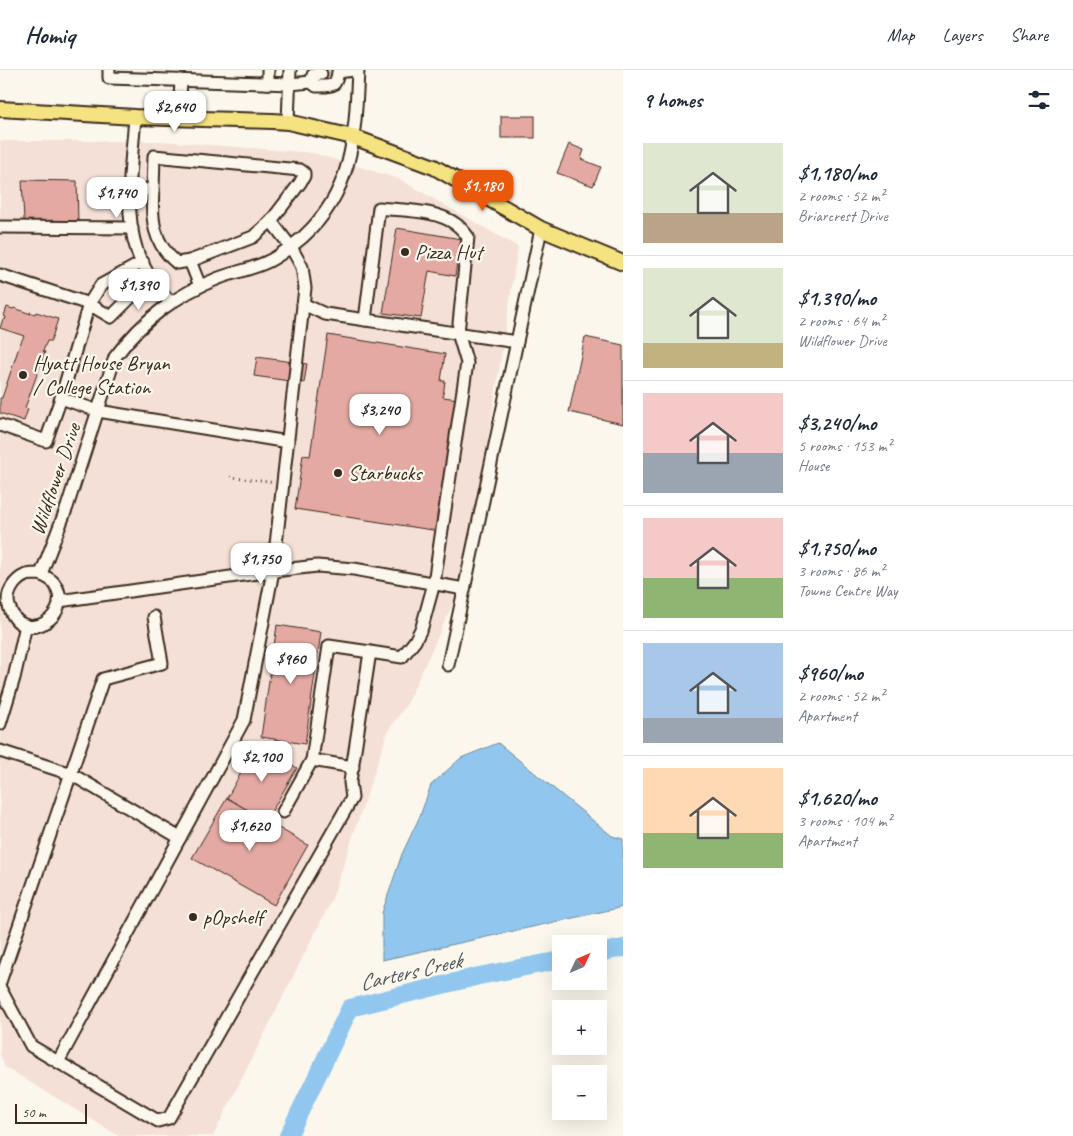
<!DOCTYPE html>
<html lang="en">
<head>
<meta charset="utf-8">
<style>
  :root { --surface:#fff; --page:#f2f2f3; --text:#1f2937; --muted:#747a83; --line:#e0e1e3; --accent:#ea580c }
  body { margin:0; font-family:Caveat,sans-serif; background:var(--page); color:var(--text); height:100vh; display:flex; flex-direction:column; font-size:19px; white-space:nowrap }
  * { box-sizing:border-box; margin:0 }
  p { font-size:16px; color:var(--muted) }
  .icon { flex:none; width:28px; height:28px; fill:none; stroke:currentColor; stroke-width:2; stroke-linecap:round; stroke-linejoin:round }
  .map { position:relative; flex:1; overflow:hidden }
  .side { display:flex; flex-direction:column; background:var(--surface); width:450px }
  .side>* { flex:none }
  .needle { width:32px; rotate:46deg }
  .controls { position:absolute; left:552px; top:865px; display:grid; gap:10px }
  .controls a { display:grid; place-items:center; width:55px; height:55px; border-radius:0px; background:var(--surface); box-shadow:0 5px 20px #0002; font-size:25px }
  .scale { position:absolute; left:15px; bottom:12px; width:72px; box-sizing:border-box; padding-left:5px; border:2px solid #3b2a1e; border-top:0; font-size:14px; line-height:18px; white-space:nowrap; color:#3b2a1e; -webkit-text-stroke:4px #fbf7ec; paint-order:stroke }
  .price { position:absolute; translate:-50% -42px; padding:0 11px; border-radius:10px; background:#fff; color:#222; font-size:16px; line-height:32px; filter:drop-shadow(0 1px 2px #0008) }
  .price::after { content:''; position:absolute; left:50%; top:30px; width:15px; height:11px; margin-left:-8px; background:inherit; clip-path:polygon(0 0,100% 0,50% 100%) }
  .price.active { background:var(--accent); color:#fff }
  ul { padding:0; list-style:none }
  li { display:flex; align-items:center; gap:15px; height:125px; padding:0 20px }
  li+li { border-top:1px solid var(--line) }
  li span { display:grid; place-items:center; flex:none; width:140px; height:100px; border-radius:0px; color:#555 }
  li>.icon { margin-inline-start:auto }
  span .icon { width:60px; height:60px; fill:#fffc; stroke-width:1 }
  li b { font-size:21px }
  h2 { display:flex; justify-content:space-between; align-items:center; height:60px; padding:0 20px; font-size:21px }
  header { display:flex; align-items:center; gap:30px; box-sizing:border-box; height:70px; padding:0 25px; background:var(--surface); border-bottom:1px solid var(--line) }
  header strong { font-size:24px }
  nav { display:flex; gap:28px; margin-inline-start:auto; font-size:18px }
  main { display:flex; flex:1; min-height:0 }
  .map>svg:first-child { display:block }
  .built { fill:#f4e0d6 }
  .water { fill:#91c7ef; stroke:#6f889b }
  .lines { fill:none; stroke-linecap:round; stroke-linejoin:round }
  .river { stroke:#91c7ef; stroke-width:18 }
  .building { fill:#e4a9a2; stroke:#3b2a1e }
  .minor-tunnel { stroke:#d5cec3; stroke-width:11; stroke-dasharray:11 5.5; stroke-linecap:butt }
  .minor-casing { stroke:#3b2a1e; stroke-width:15 }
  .major-casing { stroke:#3b2a1e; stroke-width:18 }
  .path { stroke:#3b2a1e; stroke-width:2; stroke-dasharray:1 4; stroke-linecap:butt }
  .minor { stroke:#fbf7ec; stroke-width:11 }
  .major { stroke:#f5e382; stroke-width:14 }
  .poi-dot { fill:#3b2a1e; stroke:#fbf7ec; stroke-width:2 }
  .labels { text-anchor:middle; stroke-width:4.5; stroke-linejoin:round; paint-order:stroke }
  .poi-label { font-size:21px; fill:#3b2a1e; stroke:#fbf7ec; text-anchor:start }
  .street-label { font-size:21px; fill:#3b2a1e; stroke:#fbf7ec }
  .water-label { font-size:22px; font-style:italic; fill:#55595d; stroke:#fbf7ec }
</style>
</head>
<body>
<header>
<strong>Homiq</strong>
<nav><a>Map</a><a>Layers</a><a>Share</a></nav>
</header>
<main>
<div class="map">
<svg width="623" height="1066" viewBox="0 0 623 1066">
  <rect width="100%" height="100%" fill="#fbf7ec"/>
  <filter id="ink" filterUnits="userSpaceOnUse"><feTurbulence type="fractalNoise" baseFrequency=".02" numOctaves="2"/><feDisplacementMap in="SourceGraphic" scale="10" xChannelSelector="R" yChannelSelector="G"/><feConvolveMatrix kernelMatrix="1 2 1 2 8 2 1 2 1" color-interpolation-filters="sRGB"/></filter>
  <g filter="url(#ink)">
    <!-- built -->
    <path class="built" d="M0,71H162L313,83L399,109L518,177L468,500L407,634L388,661L332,829L213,1066H119L5,997L0,984Z"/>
    <!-- water -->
    <path class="water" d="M498,673L612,766L623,769V837L382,890V843L402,784L420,746L431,715L461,688Z"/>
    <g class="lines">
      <!-- river -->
      <g class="river">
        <path d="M599,883L623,878"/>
        <path d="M288,1066L350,938L479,906L561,890"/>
      </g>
    </g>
    <!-- building -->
    <g class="building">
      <rect x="501" y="46" width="34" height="22"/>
      <path d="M569,74L584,80L581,89L601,97L593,116L557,103Z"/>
      <path d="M22,110L77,111L78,152L24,151Z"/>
      <path d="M397,158L461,169L455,206L429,201L421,248L383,243Z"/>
      <path d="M7,237L13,239L14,238L31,244L30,242L35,244L36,242L58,249L51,271H47L43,281L45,282L25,338L28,339L24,351L0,343V328H2L20,274L24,266L0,258L3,249L5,250L6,247L4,246Z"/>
      <path d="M328,265L445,284L441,311H445L443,327L459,329L439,461L295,439L303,385L310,386Z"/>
      <path d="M585,267L623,275V354L569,342Z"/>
      <path d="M257,287L307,294L304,313L254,306Z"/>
      <path d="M277,555L321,562L305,674L261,667Z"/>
      <path d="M257,674L297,698L266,751L227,728Z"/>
      <path d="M227,728L308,775L274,835L192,788Z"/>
    </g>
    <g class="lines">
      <!-- minor-tunnel -->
      <path class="minor-tunnel" d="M321,4L332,3"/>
      <defs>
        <g id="minor">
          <path d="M109,0V8L290,14L311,12L316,16C331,16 336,18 338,2L354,0"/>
          <path d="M311,12L313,5L321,4"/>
          <path d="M268,13V0"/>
          <path d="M135,47C132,90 123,139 137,181C143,200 158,217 170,232"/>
          <path d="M179,48L181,10"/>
          <path d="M288,52L290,0"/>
          <path d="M153,120C151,148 153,174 177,193L190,191L200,216"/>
          <path d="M0,157L132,158"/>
          <path d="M190,191L253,167L271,151"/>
          <path d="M0,205L89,234L101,215L143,192"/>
          <path d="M134,224L111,247L89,234L61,328L98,341L288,372"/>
          <path d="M303,234L325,244L517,272"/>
          <path d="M0,355L46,371L61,328"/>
          <path d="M41,504L67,437L115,287C143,250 175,225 219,208C235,202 253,199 269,191C281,185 292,176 303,167C354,121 355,64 358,0"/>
          <path d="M41,504C45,507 51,509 54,513C77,544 22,580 9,536C5,524 14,510 26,505C30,504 36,504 41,504Z"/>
          <path d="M59,531L273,501L317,496L354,499L464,519"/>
          <path d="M448,595L541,159"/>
          <path d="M0,654L14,608L26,555"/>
          <path d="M0,681L71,704L180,768"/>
          <path d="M312,690L353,697"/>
          <path d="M283,742L312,690L329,576L370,582"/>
          <path d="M0,912L103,609L162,593L154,547"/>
          <path d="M0,918L31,976L58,992L244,650L273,501L305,218L302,197L291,177L271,151L300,113L304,106V103L300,100L154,86L153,120L130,119"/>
          <path d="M58,992L158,1051L169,1048L352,728L350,712L370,582L402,587L415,571L422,557L434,513L467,293L458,263L468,167C465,163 461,158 457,155C436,139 404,141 379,138L365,250"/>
        </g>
        <path id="major" d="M0,39L135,47L272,51L288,52L353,67L434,97L541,159L623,193"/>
      </defs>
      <!-- minor casing -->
      <use href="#minor" class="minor-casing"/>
      <!-- major casing -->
      <use href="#major" class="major-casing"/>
      <!-- path -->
      <path class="path" d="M230,407L273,412"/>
      <!-- minor -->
      <use href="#minor" class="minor"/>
      <!-- major -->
      <use href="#major" class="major"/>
    </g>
  </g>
  <!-- markers -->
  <g class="poi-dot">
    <circle cx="405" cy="182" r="5"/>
    <circle cx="23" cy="305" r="5"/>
    <circle cx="338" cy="403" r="5"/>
    <circle cx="193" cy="847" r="5"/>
  </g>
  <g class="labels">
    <!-- poi labels -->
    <g class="poi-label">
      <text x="415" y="189">Pizza Hut</text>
      <text x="33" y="300">Hyatt House Bryan<tspan x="33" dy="24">/ College Station</tspan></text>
      <text x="348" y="410">Starbucks</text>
      <text x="203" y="854">pOpshelf</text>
    </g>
    <!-- street labels -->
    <g class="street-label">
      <text transform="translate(55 409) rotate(-71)" y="7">Wildflower Drive</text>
    </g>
    <!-- water labels -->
    <g class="water-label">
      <text transform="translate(410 901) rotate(-13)" y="8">Carters Creek</text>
    </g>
  </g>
</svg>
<div class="controls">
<a><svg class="needle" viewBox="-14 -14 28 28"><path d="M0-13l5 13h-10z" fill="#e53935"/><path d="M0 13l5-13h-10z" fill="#747a83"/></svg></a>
<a>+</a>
<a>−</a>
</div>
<div class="scale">50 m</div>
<b class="price" style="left:175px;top:63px">$2,640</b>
<b class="price active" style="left:483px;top:142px">$1,180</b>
<b class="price" style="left:117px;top:149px">$1,740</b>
<b class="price" style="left:139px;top:241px">$1,390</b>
<b class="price" style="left:380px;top:366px">$3,240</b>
<b class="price" style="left:261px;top:515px">$1,750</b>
<b class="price" style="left:291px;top:615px">$960</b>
<b class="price" style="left:262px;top:713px">$2,100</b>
<b class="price" style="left:250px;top:782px">$1,620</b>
</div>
<section class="side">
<h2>9 homes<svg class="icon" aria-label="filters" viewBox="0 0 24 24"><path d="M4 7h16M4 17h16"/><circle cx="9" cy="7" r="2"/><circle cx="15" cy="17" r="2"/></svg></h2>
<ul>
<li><span style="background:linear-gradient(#dfe7d0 70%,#b9a48a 0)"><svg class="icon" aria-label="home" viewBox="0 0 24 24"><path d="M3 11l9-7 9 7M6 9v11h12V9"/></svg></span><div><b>$1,180/mo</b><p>2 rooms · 52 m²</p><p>Briarcrest Drive</p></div></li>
<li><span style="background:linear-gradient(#dfe7d0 75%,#c2b280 0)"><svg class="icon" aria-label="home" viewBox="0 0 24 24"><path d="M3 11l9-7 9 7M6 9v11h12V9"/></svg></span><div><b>$1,390/mo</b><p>2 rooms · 64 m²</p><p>Wildflower Drive</p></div></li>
<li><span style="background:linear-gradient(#f6c9c9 60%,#9aa5b1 0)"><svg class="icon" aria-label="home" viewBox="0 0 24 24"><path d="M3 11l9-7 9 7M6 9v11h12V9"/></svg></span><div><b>$3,240/mo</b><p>5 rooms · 153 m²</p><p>House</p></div></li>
<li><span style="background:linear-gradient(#f6c9c9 60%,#8fb573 0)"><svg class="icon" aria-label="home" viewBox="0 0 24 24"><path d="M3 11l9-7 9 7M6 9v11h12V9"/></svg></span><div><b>$1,750/mo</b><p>3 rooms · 86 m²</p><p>Towne Centre Way</p></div></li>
<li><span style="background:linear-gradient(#a9c7e8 75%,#9aa5b1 0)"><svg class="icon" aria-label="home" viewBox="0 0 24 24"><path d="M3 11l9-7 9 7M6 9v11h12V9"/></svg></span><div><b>$960/mo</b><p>2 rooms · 52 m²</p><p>Apartment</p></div></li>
<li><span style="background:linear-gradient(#ffd9b3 65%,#8fb573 0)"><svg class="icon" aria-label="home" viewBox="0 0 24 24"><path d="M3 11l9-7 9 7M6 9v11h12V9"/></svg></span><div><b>$1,620/mo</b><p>3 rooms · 104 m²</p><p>Apartment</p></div></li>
</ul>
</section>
</main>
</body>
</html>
